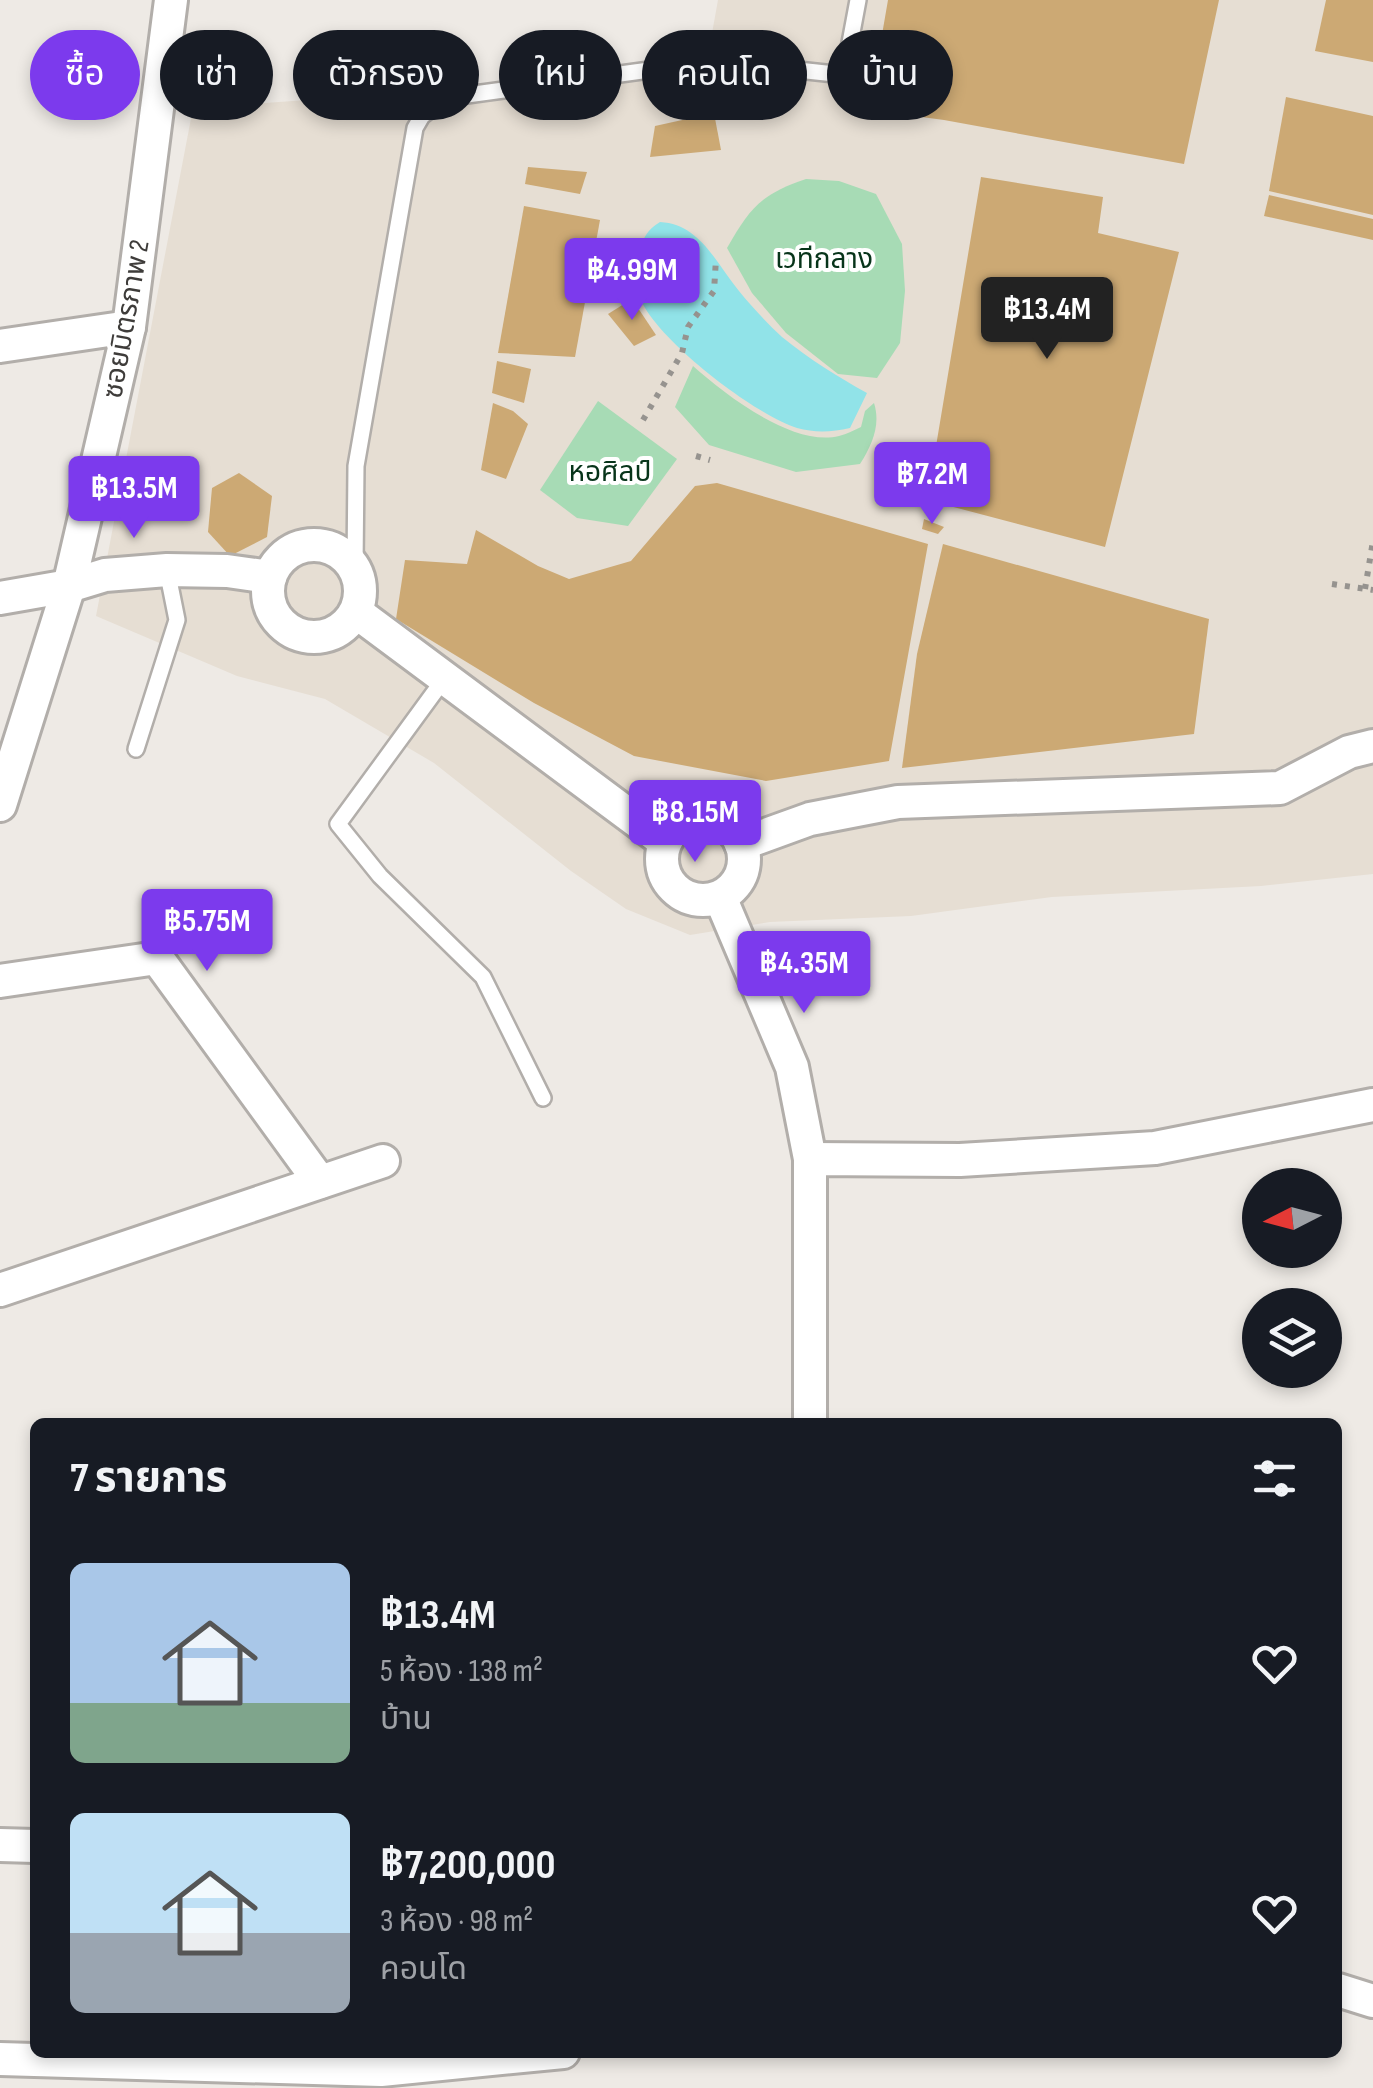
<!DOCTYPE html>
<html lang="th">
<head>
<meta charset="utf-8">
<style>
  :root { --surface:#171b24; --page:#242831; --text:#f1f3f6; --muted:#9ea1a6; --accent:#7c3aed }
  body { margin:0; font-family:"Sofia Sans Condensed","Noto Sans Thai",sans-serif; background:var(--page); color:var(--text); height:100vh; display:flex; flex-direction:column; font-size:38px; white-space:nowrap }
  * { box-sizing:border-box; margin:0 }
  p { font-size:32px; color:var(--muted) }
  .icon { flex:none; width:55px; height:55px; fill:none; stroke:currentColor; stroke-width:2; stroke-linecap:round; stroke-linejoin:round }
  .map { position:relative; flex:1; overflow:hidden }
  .sheet { position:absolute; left:30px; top:1418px; width:1312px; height:640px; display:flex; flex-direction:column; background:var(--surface); border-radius:15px; box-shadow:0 5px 15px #0003 }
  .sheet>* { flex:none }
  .top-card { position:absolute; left:30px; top:30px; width:1315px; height:90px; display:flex; gap:20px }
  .needle { width:65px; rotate:264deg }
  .controls { position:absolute; left:1242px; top:1168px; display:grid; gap:20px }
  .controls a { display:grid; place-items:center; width:100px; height:100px; border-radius:50%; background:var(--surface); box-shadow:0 5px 15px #0003; font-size:50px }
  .price { position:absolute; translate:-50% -85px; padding:0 22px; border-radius:10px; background:var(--accent); color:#fff; font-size:32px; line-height:65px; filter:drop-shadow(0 2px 5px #0008) }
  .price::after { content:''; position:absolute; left:50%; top:60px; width:30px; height:22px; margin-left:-15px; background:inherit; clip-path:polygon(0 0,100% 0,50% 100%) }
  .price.active { background:#222; color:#fff }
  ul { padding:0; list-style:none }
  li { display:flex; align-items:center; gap:30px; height:250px; padding:0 40px }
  li span { display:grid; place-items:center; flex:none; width:280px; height:200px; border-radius:15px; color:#555 }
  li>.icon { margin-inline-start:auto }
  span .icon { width:120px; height:120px; fill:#fffc; stroke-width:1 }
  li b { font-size:42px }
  h2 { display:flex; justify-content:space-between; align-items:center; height:120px; padding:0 40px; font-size:42px }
  .pill { padding:0 35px; border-radius:45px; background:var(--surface); box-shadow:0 5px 15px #0003; font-size:35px; line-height:90px }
  .pill.active { background:var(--accent); color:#fff }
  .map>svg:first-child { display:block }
  .built { fill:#e6ded3 }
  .green { fill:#a7dbb5 }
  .water { fill:#91e3e8 }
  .building { fill:#cca974 }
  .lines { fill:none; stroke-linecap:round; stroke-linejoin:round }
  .lane-casing { stroke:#b2aeaa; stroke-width:20 }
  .street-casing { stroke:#b2aeaa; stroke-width:38 }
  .path { stroke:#96938f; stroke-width:6; stroke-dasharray:5 8; stroke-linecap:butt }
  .lane { stroke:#fff; stroke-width:15 }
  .street { stroke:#fff; stroke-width:32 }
  .labels { text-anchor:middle; stroke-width:8; stroke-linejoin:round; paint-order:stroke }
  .park-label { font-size:28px; fill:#07341a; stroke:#fff }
  .street-label { font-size:28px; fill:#3e3c3a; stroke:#fff }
</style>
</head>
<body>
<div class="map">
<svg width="1373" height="2088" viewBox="0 0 1373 2088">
  <rect width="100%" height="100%" fill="#eeeae5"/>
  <!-- built -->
  <path class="built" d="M718,0H1373V874L1261,886L1052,897L911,916L770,922L690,935L626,909L571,871L434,763L325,699L237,676L96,616L193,108L705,72Z"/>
  <!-- green -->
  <g class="green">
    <path d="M806,179L839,181L876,194L902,244L905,291L900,343L877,378L838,374L786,333L752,293L727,248C750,208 761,194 806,179Z"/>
    <path d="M693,366C726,395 792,447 839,436C847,434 854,430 861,427L865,411L874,403C881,425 872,445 860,464L796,472L709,445L675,407Z"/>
    <path d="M598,401L677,459L628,526L577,518L540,490Z"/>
  </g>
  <!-- water -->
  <path class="water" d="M660,222C700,224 716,263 739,291C752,307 767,323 782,337C809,359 838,377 867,393L850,428C832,432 815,433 797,428C755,415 647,334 637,290C634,277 636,264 639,252C643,238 647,230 660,222Z"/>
  <!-- building -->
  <g class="building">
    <path d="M888,0H1219L1184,164L944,120L869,110Z"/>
    <path d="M1326,0H1373V62L1315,51Z"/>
    <path d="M1286,97L1373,116V215L1269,191Z"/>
    <path d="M714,113L721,150L650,157L655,126Z"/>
    <path d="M528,167L587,172L580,194L525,184Z"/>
    <path d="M981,177L1103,197L1098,233L1179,252L1105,547L927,500Z"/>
    <path d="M1269,195L1373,219V240L1264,216Z"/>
    <path d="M524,206L600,220L575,357L498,353Z"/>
    <path d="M632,299L656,335L634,346L608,314Z"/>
    <path d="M497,361L531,369L524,403L492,393Z"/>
    <path d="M493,403L513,411L528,424L506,479L481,470Z"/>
    <path d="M239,473L272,496L267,537L230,556L208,532L212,488Z"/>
    <path d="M717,483L928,544L889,761L766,781L634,756L534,703L396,619L405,560L467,564L476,530L538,566L569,579L631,561L695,486Z"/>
    <path d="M924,519L944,527L938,534L922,529Z"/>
    <path d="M943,544L1209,619L1194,734L902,768L917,654Z"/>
  </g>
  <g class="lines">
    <defs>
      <g id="lane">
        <path d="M355,567L356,466L415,128L422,116L445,98L715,61L844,75L858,0"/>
        <path d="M444,679L338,824L380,876L483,977L543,1098"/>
        <path d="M136,749L177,620L167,570"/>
      </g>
      <g id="street">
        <path d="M0,346L129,327"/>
        <circle cx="314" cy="591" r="46"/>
        <path d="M0,598L69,586L105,575L167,570L227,571L270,577"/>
        <path d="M356,612L665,842"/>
        <path d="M0,805L69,586L129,327L171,0"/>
        <circle cx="703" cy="859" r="41"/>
        <path d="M741,844L810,819L898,802L1280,788L1349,752L1373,746"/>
        <path d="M720,897L792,1067L810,1159"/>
        <path d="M0,981L157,958L320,1182"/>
        <path d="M0,1290L383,1161"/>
        <path d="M810,1422V1159L960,1160L1155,1148L1373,1105"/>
        <path d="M0,1845L35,1846"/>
        <path d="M1338,1990L1373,2001"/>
        <path d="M0,2059L381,2070L563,2052"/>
      </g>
    </defs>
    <!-- lane casing -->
    <use href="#lane" class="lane-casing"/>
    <!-- street casing -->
    <use href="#street" class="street-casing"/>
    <!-- path -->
    <g class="path">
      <path d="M643,420L682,353L688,327L714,291L716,259"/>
      <path d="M696,456L710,460"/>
      <path d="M1332,584L1373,590"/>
      <path d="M1365,589L1373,541"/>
    </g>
    <!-- lane -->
    <use href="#lane" class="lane"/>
    <!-- street -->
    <use href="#street" class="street"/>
  </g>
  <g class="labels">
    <!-- park labels -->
    <g class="park-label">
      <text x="824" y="268">เวทีกลาง</text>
      <text x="610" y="481">หอศิลป์</text>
    </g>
    <!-- street labels -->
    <g class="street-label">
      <text transform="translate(125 319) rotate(-80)" y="10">ซอยมิตรภาพ 2</text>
    </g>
  </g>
</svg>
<div class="controls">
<a><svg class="needle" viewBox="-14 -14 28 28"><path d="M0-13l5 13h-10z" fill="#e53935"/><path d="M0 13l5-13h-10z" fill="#9ea1a6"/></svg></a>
<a><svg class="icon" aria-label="layers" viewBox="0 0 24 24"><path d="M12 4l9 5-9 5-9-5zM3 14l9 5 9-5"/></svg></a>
</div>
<b class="price" style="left:632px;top:323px">฿4.99M</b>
<b class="price active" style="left:1047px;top:362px">฿13.4M</b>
<b class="price" style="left:932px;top:527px">฿7.2M</b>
<b class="price" style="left:134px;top:541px">฿13.5M</b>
<b class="price" style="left:695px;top:865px">฿8.15M</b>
<b class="price" style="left:207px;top:974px">฿5.75M</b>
<b class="price" style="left:804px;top:1016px">฿4.35M</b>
<div class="top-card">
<a class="pill active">ซื้อ</a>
<a class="pill">เช่า</a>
<a class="pill">ตัวกรอง</a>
<a class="pill">ใหม่</a>
<a class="pill">คอนโด</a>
<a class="pill">บ้าน</a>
</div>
<section class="sheet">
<h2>7 รายการ<svg class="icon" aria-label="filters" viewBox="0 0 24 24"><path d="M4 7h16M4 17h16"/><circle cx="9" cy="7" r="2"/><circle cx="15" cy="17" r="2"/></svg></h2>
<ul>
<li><span style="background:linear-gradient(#a9c7e8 70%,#7fa58c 0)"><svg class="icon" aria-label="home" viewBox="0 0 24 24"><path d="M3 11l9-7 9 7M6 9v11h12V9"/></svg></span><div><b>฿13.4M</b><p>5 ห้อง · 138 m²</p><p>บ้าน</p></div><svg class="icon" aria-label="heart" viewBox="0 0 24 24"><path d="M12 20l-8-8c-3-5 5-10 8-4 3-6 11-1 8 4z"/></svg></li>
<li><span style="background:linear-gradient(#bfe0f5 60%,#9aa5b1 0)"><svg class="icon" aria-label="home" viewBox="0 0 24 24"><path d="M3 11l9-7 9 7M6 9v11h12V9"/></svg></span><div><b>฿7,200,000</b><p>3 ห้อง · 98 m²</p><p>คอนโด</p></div><svg class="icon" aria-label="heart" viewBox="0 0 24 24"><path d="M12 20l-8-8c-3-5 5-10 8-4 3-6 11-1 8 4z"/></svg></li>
</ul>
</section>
</div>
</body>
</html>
